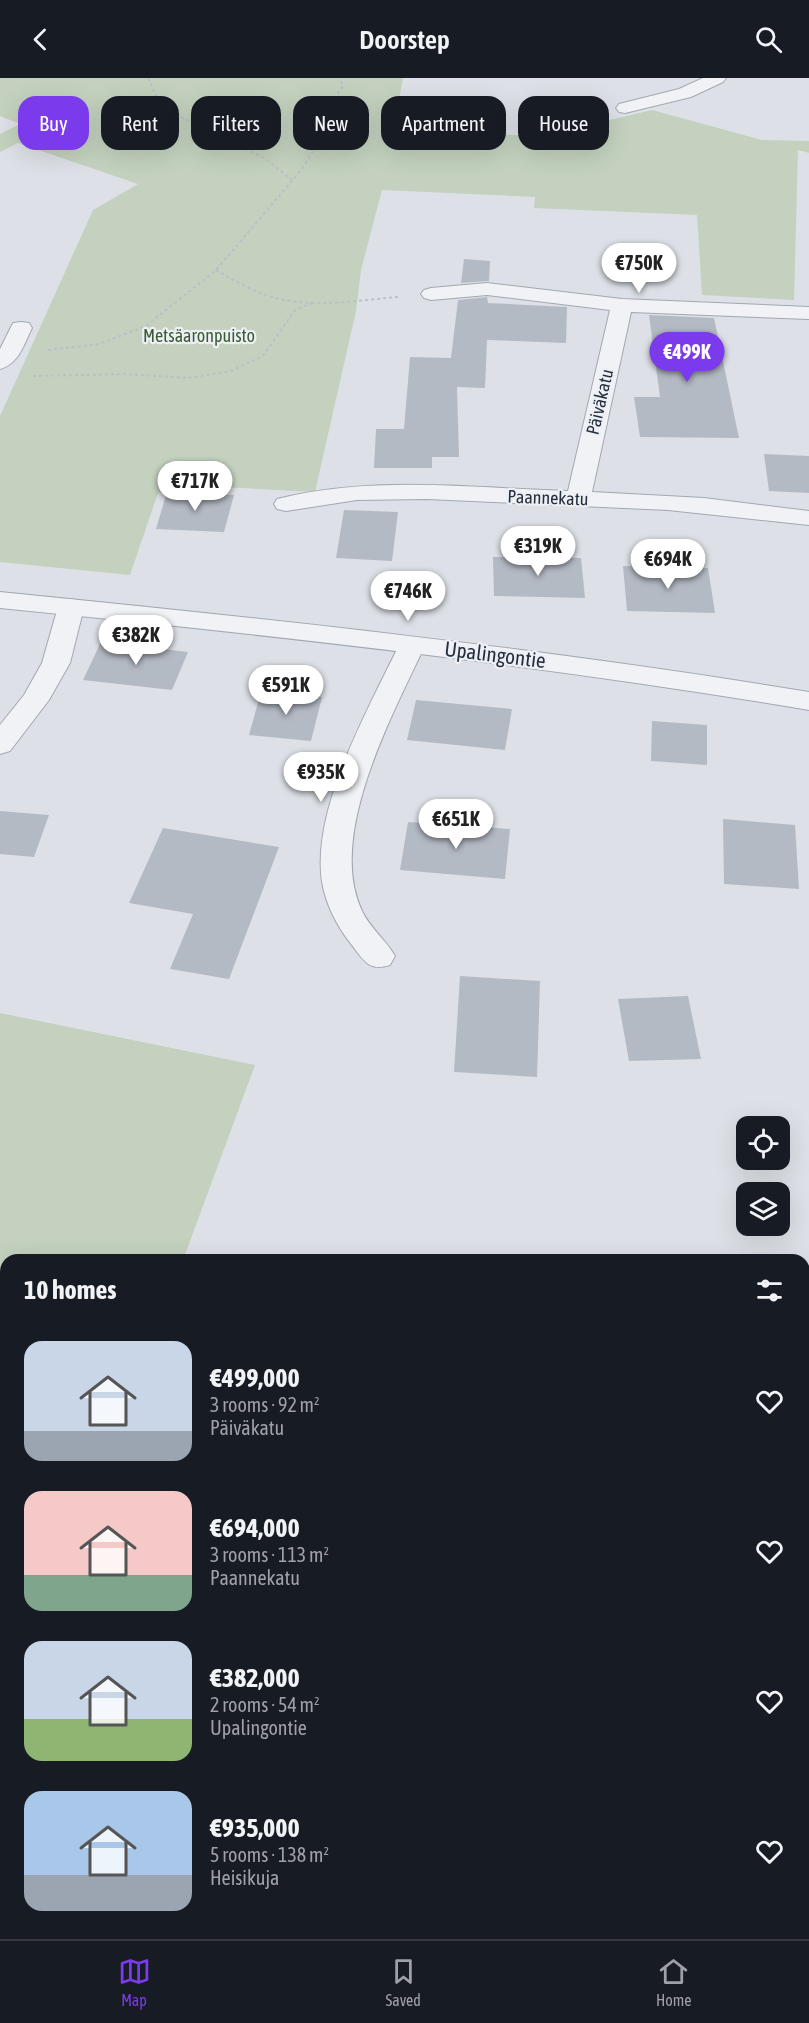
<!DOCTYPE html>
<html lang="en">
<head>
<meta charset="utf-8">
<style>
  :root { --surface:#171b24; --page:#20242c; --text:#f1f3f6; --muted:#9ea1a6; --line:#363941; --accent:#7c3aed }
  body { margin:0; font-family:"Asap Condensed",sans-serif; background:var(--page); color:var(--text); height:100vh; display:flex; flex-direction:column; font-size:22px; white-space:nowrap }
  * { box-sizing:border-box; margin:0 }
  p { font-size:20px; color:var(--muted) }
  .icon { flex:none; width:33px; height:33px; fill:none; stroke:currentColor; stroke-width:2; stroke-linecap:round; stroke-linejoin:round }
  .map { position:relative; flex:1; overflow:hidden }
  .details { position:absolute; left:0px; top:1176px; width:810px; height:686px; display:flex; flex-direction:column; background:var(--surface); border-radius:18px 18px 0 0; box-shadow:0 6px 24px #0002 }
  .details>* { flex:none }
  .top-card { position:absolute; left:18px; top:18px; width:774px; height:54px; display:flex; gap:12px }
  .buttons { position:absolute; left:736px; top:1038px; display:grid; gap:12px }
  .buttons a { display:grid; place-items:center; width:54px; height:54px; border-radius:12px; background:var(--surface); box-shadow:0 6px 24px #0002; font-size:30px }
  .price { position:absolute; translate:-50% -51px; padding:0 14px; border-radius:21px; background:#fff; color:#222; font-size:20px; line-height:39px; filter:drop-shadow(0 2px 3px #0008) }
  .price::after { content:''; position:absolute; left:50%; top:36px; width:18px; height:14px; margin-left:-9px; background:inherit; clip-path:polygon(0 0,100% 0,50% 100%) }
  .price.active { background:var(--accent); color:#fff }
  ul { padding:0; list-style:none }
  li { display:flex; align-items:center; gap:18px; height:150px; padding:0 24px }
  li span { display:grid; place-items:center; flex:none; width:168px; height:120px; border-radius:18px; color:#555 }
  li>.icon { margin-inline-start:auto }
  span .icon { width:72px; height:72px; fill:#fffc; stroke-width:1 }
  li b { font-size:26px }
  h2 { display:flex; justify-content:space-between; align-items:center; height:72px; padding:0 24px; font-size:26px }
  .pill { padding:0 21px; border-radius:18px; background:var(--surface); box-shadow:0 6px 24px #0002; font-size:21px; line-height:54px }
  .pill.active { background:var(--accent); color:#fff }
  header { display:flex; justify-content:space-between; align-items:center; height:78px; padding:0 24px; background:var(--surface); font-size:27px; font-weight:600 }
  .dock { display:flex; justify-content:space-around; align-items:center; height:84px; border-top:2px solid var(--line); background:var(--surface); font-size:16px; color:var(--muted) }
  .dock a { display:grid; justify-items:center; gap:3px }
  .dock .active { color:var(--accent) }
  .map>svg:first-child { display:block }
  .green { fill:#c3d1be }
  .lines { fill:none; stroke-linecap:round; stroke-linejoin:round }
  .stream { fill:#97afc9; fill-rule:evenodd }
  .building { fill:#b4bac4 }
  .minor-casing { stroke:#a2a8b1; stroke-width:2 }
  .tertiary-casing { stroke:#a2a8b1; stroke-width:2 }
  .path-far1 { stroke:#bbbfc6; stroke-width:2; stroke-dasharray:3 3; stroke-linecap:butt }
  .path { stroke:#bbbfc6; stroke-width:4.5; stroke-dasharray:6 6; stroke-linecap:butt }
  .minor { fill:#f0f2f6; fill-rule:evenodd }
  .tertiary { fill:#f0f2f6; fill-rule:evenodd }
  .secondary { fill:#fff; fill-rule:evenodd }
  .labels { text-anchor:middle; stroke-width:4.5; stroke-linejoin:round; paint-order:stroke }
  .far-park-label { font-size:18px; fill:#3b5a33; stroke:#ecf0f5 }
  .far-street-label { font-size:18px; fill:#262f3e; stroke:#ecf0f5 }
  .street-label { font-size:21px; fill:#262f3e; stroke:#ecf0f5 }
</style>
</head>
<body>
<header><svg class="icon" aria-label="back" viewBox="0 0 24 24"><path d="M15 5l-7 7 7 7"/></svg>Doorstep<svg class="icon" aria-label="search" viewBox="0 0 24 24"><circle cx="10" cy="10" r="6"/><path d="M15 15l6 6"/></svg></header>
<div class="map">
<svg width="809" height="1861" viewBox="0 0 809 1861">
  <rect width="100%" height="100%" fill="#dde1e7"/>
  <!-- green -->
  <g class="green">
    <path d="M0,0H403L393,52L541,58L652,32L762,62L809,63V75L798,72L794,222L702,217L697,137L534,130L535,119L382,112L361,192L356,233L315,414L183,407L158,415L130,497L0,484V338L93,132L138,106L18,65L0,74V56L20,46L0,38Z"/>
    <path d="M0,935L255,987L183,1182H6V1286L0,1287Z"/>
    <path d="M6,1496V1667H0V1498Z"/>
    <rect x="804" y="1510" width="5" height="167"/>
    <path d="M0,1706L6,1707V1777H0Z"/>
    <rect x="804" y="1722" width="5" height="68"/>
  </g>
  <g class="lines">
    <!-- stream -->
    <path class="stream" d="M0,1287L6,1289V1303L0,1301Z"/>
  </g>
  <!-- building -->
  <g class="building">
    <path d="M464,181L490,183L489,203L461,205Z"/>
    <path d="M487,219L488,225L567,229L566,265L487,262L485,310L457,309L459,379H432V390H374L376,351H404L410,279L451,280L458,222Z"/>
    <path d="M649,237L714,240L739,360L640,359L634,319H660Z"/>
    <path d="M764,376L809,378V415L769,413Z"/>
    <path d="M167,414L234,417L224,454L156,451Z"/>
    <path d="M344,432L398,434L392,483L336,480Z"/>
    <path d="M493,479L581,480L585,520L494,518Z"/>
    <path d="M623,488L708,490L715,535L627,533Z"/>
    <path d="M101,564L188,574L172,612L83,602Z"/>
    <path d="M261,614L322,619L311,663L249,657Z"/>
    <path d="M416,622L512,631L505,672L407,662Z"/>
    <path d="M652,643L707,647V687L651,683Z"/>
    <path d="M0,733L49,737L34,779L0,776Z"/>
    <path d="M723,741L795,747L799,811L724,806Z"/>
    <path d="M408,744L510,751L505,801L400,792Z"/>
    <path d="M163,750L279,769L229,901L170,891L193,836L129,825Z"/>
    <path d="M460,898L540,903L537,999L454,994Z"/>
    <path d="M688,918L701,981L629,983L618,921Z"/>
  </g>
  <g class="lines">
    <defs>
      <g id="minor">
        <path d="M703,0H726L723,4L691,19L625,35L619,34L616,30L619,26L679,11Z"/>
        <path d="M487,205L622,221L809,229V241L631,234L592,414L704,420L809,433V447L668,432L427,421L357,422L286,433L277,431L274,426L277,421C373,397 471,410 568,413L610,232L487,217L431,222L424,220L421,216L424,212L431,210Z"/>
        <path d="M21,244L29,245L32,250C24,266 19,286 0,291V271L13,245Z"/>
        <path d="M71,521L80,523L84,529L70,585L49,622L10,673L0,676V647L24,617L42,585L58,529L62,523Z"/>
        <path d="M412,559L421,561L425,567C393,637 326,757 362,833C370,850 386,862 395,878L390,887C368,894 364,882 351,866C337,848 326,827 322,804C311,731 368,632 399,567L403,561Z"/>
      </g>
      <path id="tertiary" d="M0,514C271,541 541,570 809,614V632C541,587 271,557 0,530Z"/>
    </defs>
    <!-- minor casing -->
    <use href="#minor" class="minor-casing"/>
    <!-- tertiary casing -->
    <use href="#tertiary" class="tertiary-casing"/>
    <!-- path-far1 -->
    <g class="path-far1">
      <path d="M148,0L162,30L266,81L292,102"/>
      <path d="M216,192C237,204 260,218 285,222C322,229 361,222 398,219"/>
      <path d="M48,272L99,266L146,248L216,192L302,91L319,64L330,27L343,8L339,0"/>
      <path d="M33,298L125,296L188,300L231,293L263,278L295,232L312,225"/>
    </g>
    <!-- path -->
    <g class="path">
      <path d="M0,1686H6"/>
      <path d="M804,1703H809"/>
    </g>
    <!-- minor -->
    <use href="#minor" class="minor"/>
    <!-- tertiary -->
    <use href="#tertiary" class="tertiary"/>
    <!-- secondary -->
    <g class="secondary">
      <path d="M0,1815H6V1856H23L11,1861H0Z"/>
      <path d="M804,1823H809V1861H786L783,1856H804Z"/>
    </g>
  </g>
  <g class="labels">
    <!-- far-park labels -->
    <g class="far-park-label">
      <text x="199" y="264">Metsäaronpuisto</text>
    </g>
    <!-- far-street labels -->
    <g class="far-street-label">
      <text transform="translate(600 324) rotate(-77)" y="6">Päiväkatu</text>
      <text transform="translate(548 420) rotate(2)" y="6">Paannekatu</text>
    </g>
    <!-- street labels -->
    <g class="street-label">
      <text transform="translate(495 577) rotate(7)" y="7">Upalingontie</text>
    </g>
  </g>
</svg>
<div class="buttons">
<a><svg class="icon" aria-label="locate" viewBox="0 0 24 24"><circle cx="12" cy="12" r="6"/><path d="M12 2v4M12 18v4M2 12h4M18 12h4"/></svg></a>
<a><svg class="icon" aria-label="layers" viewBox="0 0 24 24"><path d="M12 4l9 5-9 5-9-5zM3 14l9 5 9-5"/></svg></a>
</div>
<b class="price" style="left:639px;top:216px">€750K</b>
<b class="price active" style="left:687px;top:305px">€499K</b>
<b class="price" style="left:195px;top:434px">€717K</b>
<b class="price" style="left:538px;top:499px">€319K</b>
<b class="price" style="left:668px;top:512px">€694K</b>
<b class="price" style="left:408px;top:544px">€746K</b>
<b class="price" style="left:136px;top:588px">€382K</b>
<b class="price" style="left:286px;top:638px">€591K</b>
<b class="price" style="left:321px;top:725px">€935K</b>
<b class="price" style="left:456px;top:772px">€651K</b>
<div class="top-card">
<a class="pill active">Buy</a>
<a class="pill">Rent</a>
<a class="pill">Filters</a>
<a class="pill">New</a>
<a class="pill">Apartment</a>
<a class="pill">House</a>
</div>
<section class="details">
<h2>10 homes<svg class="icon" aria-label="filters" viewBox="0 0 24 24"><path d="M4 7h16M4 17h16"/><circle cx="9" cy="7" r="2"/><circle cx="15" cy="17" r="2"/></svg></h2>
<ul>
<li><span style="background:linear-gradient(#c9d6e8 75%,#9aa5b1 0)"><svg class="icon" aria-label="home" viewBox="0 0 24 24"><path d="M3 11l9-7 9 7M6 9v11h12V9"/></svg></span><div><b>€499,000</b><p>3 rooms · 92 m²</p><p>Päiväkatu</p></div><svg class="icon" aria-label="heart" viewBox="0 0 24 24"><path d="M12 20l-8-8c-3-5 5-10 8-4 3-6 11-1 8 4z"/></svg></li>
<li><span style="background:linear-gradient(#f6c9c9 70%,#7fa58c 0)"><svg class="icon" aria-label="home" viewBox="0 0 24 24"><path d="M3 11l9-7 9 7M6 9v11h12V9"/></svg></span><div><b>€694,000</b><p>3 rooms · 113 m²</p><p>Paannekatu</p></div><svg class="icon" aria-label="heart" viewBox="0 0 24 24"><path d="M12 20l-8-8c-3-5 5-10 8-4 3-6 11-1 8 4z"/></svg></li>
<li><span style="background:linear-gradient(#c9d6e8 65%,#8fb573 0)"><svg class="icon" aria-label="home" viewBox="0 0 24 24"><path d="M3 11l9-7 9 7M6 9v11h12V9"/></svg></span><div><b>€382,000</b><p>2 rooms · 54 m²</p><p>Upalingontie</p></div><svg class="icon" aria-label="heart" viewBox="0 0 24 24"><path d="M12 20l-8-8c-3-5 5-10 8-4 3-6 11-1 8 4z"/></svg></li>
<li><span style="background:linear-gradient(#a9c7e8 70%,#9aa5b1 0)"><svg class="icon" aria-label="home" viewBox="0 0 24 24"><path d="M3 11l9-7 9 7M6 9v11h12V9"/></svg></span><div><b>€935,000</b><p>5 rooms · 138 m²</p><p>Heisikuja</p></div><svg class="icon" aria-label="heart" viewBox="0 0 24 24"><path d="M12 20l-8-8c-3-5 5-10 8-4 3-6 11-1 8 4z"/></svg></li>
</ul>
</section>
</div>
<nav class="dock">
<a class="active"><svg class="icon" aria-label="map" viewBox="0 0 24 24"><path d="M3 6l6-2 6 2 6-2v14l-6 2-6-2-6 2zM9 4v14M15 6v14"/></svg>Map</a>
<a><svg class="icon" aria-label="saved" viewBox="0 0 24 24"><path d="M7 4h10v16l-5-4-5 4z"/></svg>Saved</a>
<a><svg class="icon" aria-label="home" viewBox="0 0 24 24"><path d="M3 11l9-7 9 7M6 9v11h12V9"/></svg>Home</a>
</nav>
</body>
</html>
